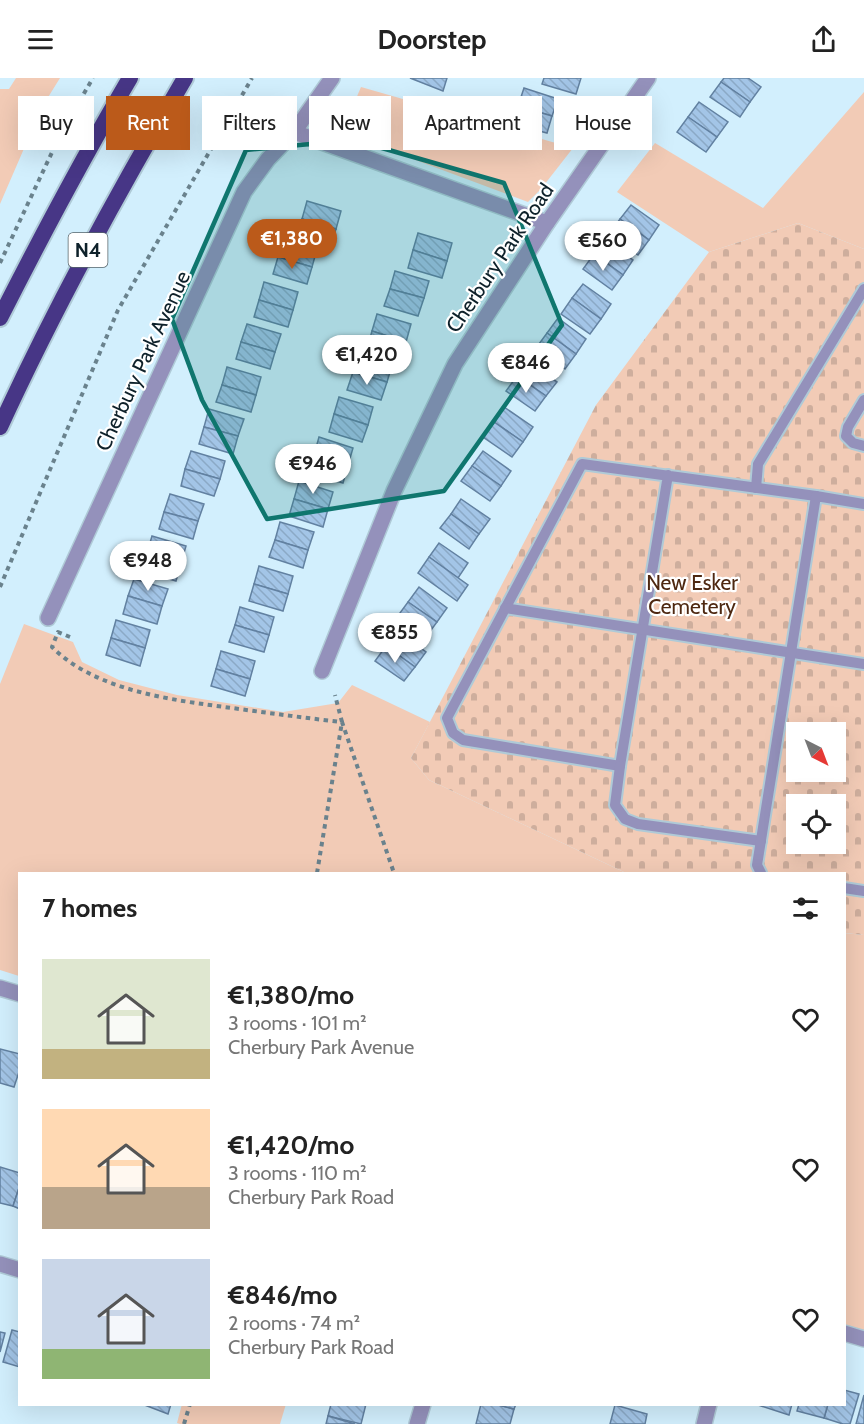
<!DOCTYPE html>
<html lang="en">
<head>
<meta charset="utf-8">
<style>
  :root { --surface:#fff; --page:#f2f2f2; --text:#222; --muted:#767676; --accent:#bb5a1a }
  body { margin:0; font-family:Cabin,sans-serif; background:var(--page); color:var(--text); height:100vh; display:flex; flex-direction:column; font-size:22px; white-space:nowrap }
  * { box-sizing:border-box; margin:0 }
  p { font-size:20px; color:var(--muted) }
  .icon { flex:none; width:33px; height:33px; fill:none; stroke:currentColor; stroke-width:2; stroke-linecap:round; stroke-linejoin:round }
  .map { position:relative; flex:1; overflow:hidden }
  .side { position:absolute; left:18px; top:794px; width:828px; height:534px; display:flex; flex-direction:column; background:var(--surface); border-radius:0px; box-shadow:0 6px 24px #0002 }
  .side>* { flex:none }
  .top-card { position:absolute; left:18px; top:18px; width:828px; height:54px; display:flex; gap:12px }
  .needle { width:39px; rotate:138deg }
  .tools { position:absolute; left:786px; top:644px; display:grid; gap:12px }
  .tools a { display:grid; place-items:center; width:60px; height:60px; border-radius:0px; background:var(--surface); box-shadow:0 6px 24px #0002; font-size:30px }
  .price { position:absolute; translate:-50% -51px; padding:0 14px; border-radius:21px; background:#fff; color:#222; font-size:20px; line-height:39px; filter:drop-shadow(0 2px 3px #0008) }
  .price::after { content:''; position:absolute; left:50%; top:36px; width:18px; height:14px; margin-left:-9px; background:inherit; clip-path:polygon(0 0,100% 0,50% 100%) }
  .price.on { background:var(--accent); color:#fff }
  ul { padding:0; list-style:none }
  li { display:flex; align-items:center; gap:18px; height:150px; padding:0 24px }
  li span { display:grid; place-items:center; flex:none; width:168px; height:120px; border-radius:0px; color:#555 }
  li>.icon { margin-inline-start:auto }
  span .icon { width:72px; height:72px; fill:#fffc; stroke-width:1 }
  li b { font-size:26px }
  h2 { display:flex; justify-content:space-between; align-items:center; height:72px; padding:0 24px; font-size:26px }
  .tag { padding:0 21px; border-radius:0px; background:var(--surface); box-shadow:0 6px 24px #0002; font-size:21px; line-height:54px }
  .tag.on { background:var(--accent); color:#fff }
  header { display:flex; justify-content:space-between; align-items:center; height:78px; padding:0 24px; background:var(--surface); font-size:27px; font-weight:700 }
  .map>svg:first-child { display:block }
  .green { fill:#f2cbb6 }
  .cemetery { fill:url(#cemetery-stones); fill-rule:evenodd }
  .building { fill:url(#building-back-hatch); stroke:#6281a1; stroke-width:1.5 }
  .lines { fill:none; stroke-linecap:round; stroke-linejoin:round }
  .service-casing { stroke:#afcad7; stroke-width:14 }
  .minor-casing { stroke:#afcad7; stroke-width:18 }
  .trunk-casing { stroke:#afcad7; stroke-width:20 }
  .path { stroke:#6a828d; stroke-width:4; stroke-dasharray:4.5 4.5; stroke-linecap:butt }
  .service { stroke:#9491bb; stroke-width:10 }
  .minor { stroke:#9491bb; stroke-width:15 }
  .trunk { stroke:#473686; stroke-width:16 }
  .marked { fill:#0f766e; fill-opacity:0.2; stroke:#0f766e; stroke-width:4.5; stroke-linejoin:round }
  .labels { text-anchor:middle; stroke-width:4.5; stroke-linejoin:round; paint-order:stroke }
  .shield { fill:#fff; stroke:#56646a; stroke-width:1.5 }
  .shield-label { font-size:20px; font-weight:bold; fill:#0e212a }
  .street-label { font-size:21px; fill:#0e212a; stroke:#fff }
  .park-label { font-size:21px; fill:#4e2811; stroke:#fff }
</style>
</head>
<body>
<header><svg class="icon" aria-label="menu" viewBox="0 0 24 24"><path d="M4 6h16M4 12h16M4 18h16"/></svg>Doorstep<svg class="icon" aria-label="share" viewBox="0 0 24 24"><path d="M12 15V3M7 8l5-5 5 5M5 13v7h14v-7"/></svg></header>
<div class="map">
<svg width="864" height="1346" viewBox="0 0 864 1346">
  <defs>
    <pattern id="cemetery-stones" width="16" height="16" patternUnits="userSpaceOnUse" patternTransform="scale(1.5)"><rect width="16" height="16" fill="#f2cbb6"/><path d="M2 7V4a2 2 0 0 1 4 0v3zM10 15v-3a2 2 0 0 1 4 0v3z" fill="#ceae9d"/></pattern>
    <pattern id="building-back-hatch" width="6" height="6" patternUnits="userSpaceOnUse" patternTransform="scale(1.5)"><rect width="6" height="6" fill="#a3c5e7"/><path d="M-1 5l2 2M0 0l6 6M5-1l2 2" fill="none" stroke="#8ba9c6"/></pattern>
  </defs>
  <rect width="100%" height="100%" fill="#d2effd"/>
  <!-- green -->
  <g class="green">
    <path d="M16,0H60L42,29L0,126V11H9Z"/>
    <path d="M361,9L573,70L541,111L528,124L378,68L354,56L344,49Z"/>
    <path d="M864,14V171L798,145L709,174L617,114L655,65L763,130Z"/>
    <path d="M24,546L73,564L82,584L119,602L177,617L283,634L338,625L352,607L430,644L411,680L429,702L626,795H20L19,898L0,892V606Z"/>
    <path d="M844,855L864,857V1259L844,1253Z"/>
    <path d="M182,1326H286L280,1346H180L177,1345Z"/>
  </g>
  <!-- cemetery -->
  <path class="cemetery" d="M798,145L864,171V857L845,855L844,795H626L429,702L411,680L596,327L709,174ZM796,654H836V693H796ZM796,726H836V765H796Z"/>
  <!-- building -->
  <g class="building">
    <path d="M410,0H447L443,13Z"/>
    <path d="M544,0H581L576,16L542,6Z"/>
    <path d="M724,0H748L761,9L750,24L721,4Z"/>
    <path d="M721,4L750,24L740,39L710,19Z"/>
    <path d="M524,10L558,21L552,38L518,28Z"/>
    <path d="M699,24L728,44L717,59L688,39Z"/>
    <path d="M518,28L552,38L547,55L513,46Z"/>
    <path d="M688,39L717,59L706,74L677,54Z"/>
    <path d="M307,123L341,133L336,151L302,141Z"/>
    <path d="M631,127L659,147L649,162L620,141Z"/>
    <path d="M302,141L336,151L330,168L297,158Z"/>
    <path d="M620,141L649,162L638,177L609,156Z"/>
    <path d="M418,155L452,165L447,183L413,172Z"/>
    <path d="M283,161L317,171L312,189L278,179Z"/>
    <path d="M605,162L633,182L623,197L594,176Z"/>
    <path d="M413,172L447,183L442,200L408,190Z"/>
    <path d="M594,176L623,197L612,212L583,191Z"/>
    <path d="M278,179L312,189L307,206L273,196Z"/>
    <path d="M395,193L429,203L424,220L390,211Z"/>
    <path d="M264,204L298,214L293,232L259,222Z"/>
    <path d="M583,206L611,226L601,241L572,220Z"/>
    <path d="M390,211L424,220L418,238L384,228Z"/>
    <path d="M572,220L601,241L590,256L561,236Z"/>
    <path d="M259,222L293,232L288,249L254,239Z"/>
    <path d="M377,236L411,246L406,264L372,253Z"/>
    <path d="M558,240L586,261L576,276L547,255Z"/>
    <path d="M247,246L281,256L275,274L241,264Z"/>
    <path d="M372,253L406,264L401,281L367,271Z"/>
    <path d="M547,255L576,276L565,291L536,270Z"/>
    <path d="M241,264L275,274L270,291L236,281Z"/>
    <path d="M358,277L392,287L387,304L353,294Z"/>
    <path d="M528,283L557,304L546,318L517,298Z"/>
    <path d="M227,289L261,299L256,317L222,307Z"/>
    <path d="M353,294L387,304L381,322L347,312Z"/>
    <path d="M517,298L546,318L535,333L506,313Z"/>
    <path d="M222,307L256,317L251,334L216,324Z"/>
    <path d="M339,319L373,329L368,347L334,336Z"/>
    <path d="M504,329L533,349L523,364L494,344Z"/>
    <path d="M209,331L244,341L238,358L204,349Z"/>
    <path d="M334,336L368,347L362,364L329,354Z"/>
    <path d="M494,344L523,364L512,379L483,359Z"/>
    <path d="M204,349L238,358L233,376L199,366Z"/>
    <path d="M319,359L353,370L348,387L314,377Z"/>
    <path d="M191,373L225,383L220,401L185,391Z"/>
    <path d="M483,373L511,393L501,408L472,388Z"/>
    <path d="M314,377L348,387L343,405L309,395Z"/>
    <path d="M472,388L501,408L490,423L461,403Z"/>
    <path d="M185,391L220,401L214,418L181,408Z"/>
    <path d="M299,403L333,414L328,431L294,421Z"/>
    <path d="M170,416L204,426L198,443L164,434Z"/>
    <path d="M294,421L328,431L323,449L289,438Z"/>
    <path d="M461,421L490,441L479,456L451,436Z"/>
    <path d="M164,434L198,443L193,461L159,451Z"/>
    <path d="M451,436L479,456L469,471L440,450Z"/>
    <path d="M280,444L314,454L308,472L275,462Z"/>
    <path d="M152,458L186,468L181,485L147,475Z"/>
    <path d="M275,462L308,472L303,490L269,479Z"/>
    <path d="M439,465L468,485L458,500L429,479Z"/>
    <path d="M147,475L181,485L176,503L142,493Z"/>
    <path d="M429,479L468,507L457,523L418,495Z"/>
    <path d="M259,488L293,498L288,516L254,506Z"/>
    <path d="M134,501L168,511L162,528L128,518Z"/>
    <path d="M254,506L288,516L283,533L249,523Z"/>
    <path d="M419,509L447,530L437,544L408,524Z"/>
    <path d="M128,518L162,528L157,546L123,536Z"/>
    <path d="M408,524L437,544L426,559L397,539Z"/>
    <path d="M240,529L274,539L269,557L235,547Z"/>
    <path d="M116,542L150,552L145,570L111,560Z"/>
    <path d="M235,547L269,557L264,574L229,564Z"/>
    <path d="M397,553L426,574L415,589L386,568Z"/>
    <path d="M111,560L145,570L140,588L106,577Z"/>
    <path d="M386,568L415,589L404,603L375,583Z"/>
    <path d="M221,573L255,583L250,601L216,591Z"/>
    <path d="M216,591L250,601L245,618L211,608Z"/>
    <path d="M0,971L20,976V991L14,1009L0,1005Z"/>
    <path d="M0,1089L20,1095V1107L13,1128L0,1125Z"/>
    <path d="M20,1107V1131L13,1128Z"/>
    <path d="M12,1252L20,1254V1289L3,1284Z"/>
    <path d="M0,1254L5,1255L0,1274Z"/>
    <path d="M844,1312L859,1316L850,1346H843L824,1340L828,1326H844Z"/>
    <path d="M864,1317V1346H856Z"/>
    <path d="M142,1326H171L168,1336Z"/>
    <path d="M331,1326H366L361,1346L328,1338Z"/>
    <path d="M481,1326H495L514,1331L510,1346H476Z"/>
    <path d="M495,1326H516L514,1331Z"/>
    <path d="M755,1326H792L789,1337Z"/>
    <path d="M799,1326H828L824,1340L797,1333Z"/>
    <path d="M615,1327L647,1336L645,1346H610Z"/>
    <path d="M328,1338L355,1346H326Z"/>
  </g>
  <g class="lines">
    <defs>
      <g id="service">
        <path d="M864,322L848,349L846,358L853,365L864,368"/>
        <path d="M668,397L620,688L463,662L453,655L447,640L582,386L816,418"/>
        <path d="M756,410L758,386L864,211"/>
        <path d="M505,530L864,586"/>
        <path d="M620,688L615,727L625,741L638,746L761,763"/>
        <path d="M761,795L757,787L816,418L864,426"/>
        <path d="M844,810L864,813"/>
      </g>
      <g id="minor">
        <path d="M294,54L547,145"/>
        <path d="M48,540L244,114L268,81L294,54L332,0"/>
        <path d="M322,593L394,413L455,286L547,145L648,0"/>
        <path d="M0,910L20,916"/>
        <path d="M0,1186L20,1192"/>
        <path d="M844,1255L864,1261"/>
        <path d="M417,1346L423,1326"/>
        <path d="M704,1346L709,1326"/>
      </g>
      <g id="trunk">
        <path d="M0,240C41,159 84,78 130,0"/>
        <path d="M0,349C55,229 118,114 185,0"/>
      </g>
    </defs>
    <!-- service casing -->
    <use href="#service" class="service-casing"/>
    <!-- minor casing -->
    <use href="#minor" class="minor-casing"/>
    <!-- trunk casing -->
    <use href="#trunk" class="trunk-casing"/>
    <!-- path -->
    <g class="path">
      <path d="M0,185L62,53L93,0"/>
      <path d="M0,509L118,232L252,0"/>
      <path d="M70,559L58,554L52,569C96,613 172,622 232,630C269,635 305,640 342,644L394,795"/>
      <path d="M317,795L342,644L335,617"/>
      <path d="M184,1346L190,1326"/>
    </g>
    <!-- service -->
    <use href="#service" class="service"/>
    <!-- minor -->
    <use href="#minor" class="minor"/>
    <!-- trunk -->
    <use href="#trunk" class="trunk"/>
  </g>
  <!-- marked area -->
  <path class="marked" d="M354,62L504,105L562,247L444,413L267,441L202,322L172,241L246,72Z"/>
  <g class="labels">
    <!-- shield labels -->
    <rect class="shield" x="68.5" y="155" width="39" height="34" rx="4.5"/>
    <g class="shield-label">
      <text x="88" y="179">N4</text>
    </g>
    <!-- street labels -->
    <g class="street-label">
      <text transform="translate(500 180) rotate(-56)" y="7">Cherbury Park Road</text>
      <text transform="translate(143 283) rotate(-65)" y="7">Cherbury Park Avenue</text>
    </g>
    <!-- park labels -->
    <g class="park-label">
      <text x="692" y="512">New Esker<tspan x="692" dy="24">Cemetery</tspan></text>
    </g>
  </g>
</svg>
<div class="tools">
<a><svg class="needle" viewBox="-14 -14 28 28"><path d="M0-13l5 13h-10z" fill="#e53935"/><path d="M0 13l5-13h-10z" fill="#767676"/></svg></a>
<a><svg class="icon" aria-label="locate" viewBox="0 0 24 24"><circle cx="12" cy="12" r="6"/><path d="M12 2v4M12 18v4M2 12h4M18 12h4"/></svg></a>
</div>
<b class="price on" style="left:292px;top:192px">€1,380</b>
<b class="price" style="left:603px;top:194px">€560</b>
<b class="price" style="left:367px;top:308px">€1,420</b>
<b class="price" style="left:526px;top:316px">€846</b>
<b class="price" style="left:313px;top:417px">€946</b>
<b class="price" style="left:148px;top:514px">€948</b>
<b class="price" style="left:395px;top:586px">€855</b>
<div class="top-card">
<a class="tag">Buy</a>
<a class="tag on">Rent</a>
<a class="tag">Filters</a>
<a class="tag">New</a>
<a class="tag">Apartment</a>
<a class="tag">House</a>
</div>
<section class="side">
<h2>7 homes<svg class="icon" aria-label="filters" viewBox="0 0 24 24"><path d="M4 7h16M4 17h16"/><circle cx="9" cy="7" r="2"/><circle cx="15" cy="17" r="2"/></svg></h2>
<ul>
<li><span style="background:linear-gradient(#dfe7d0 75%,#c2b280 0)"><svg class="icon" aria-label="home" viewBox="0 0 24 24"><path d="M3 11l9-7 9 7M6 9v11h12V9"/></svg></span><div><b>€1,380/mo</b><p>3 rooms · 101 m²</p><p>Cherbury Park Avenue</p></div><svg class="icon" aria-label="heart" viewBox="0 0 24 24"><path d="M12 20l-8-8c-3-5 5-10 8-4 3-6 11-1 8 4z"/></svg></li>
<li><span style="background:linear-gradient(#ffd9b3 65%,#b9a48a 0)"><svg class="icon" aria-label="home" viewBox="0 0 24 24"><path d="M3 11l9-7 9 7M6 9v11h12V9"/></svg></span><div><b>€1,420/mo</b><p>3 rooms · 110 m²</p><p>Cherbury Park Road</p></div><svg class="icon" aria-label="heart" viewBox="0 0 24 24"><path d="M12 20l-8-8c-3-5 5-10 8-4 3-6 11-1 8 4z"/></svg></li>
<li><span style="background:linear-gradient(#c9d6e8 75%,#8fb573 0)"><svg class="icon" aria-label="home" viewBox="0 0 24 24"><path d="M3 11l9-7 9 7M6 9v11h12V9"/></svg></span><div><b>€846/mo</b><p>2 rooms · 74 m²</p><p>Cherbury Park Road</p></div><svg class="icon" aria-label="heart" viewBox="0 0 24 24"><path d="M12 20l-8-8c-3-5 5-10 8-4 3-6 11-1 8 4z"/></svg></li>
</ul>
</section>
</div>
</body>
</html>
